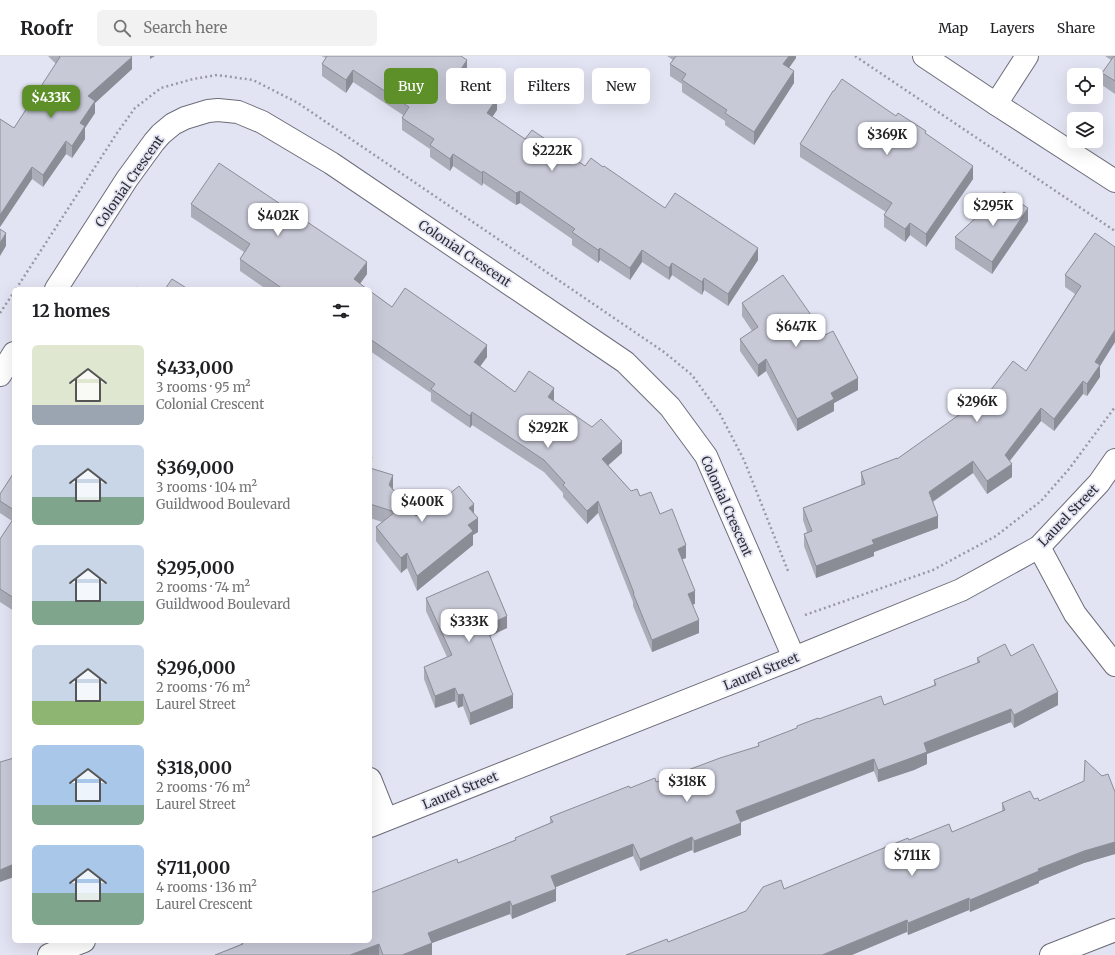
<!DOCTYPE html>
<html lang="en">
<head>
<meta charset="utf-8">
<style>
  :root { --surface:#fff; --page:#f2f2f2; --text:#202124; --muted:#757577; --line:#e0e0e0; --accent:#5d9029 }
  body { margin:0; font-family:Merriweather,serif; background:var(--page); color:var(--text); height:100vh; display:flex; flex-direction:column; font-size:15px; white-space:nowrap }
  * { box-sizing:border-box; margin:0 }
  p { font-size:13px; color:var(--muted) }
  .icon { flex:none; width:22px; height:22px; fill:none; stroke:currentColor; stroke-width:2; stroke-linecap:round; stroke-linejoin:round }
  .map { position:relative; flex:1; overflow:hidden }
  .panel { position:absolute; left:12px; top:231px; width:360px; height:656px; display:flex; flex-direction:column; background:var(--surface); border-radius:6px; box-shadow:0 4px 16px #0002 }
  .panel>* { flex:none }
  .guide { position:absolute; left:384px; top:12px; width:380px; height:36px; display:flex; gap:8px }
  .fabs { position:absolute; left:1067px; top:12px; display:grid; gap:8px }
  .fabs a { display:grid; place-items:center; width:36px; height:36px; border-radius:6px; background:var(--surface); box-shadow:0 4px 16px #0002; font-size:20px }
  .price { position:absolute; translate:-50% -34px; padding:0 9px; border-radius:8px; background:#fff; color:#222; font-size:13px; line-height:26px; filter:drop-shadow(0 1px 2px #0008) }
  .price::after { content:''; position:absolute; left:50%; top:24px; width:12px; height:9px; margin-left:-6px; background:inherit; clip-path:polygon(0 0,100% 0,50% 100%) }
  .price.on { background:var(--accent); color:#fff }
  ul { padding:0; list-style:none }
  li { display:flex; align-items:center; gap:12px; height:100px; padding:0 20px }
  li span { display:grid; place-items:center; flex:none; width:112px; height:80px; border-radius:6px; color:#555 }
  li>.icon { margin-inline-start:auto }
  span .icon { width:48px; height:48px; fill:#fffc; stroke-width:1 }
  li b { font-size:17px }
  h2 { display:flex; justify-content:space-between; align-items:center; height:48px; padding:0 20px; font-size:17px }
  .pill { padding:0 14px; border-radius:6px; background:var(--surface); box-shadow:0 4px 16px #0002; font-size:14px; line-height:36px }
  .pill.on { background:var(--accent); color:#fff }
  header { display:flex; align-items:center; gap:24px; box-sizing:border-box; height:56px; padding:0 20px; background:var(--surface); border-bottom:1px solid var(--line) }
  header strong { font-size:19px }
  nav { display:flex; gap:22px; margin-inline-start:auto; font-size:14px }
  .search { width:280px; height:36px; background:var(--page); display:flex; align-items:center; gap:10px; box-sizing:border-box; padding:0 14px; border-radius:6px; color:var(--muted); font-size:15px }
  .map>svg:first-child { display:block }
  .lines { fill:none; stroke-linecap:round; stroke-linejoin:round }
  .minor-casing { stroke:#6d6d7a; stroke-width:24 }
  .path { stroke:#9899a4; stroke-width:2.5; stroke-dasharray:2 3; stroke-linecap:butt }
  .minor { stroke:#fff; stroke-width:22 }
  .wall { fill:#abadb9 }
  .shaded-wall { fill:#8b8d96 }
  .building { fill:#c7c9d7; stroke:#8b8d96 }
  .labels { text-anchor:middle; stroke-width:3.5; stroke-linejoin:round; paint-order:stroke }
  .street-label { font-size:13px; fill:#2e2e34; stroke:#e3e4f3 }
</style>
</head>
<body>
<header>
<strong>Roofr</strong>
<div class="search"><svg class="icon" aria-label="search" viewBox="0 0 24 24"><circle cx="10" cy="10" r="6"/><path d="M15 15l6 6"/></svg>Search here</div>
<nav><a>Map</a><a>Layers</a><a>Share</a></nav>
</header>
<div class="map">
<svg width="1115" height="899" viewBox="0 0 1115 899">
  <rect width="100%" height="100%" fill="#e3e4f3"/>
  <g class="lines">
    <defs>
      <g id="minor">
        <path d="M924,0L996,48L1115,125"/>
        <path d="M996,48L1027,0"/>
        <path d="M56,233L127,123L154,86L161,78L173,68L185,62L208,55L218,54L238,56L262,66L331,107L625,306L670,351L706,400L794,602"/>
        <path d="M0,319L14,297"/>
        <path d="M1039,491L1075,558L1115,609"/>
        <path d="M370,723L386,763"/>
        <path d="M370,770L794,602L961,534L1039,491L1099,427L1115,404"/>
        <path d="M49,899L84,885"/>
        <path d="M1051,899L1115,874"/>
      </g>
    </defs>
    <!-- minor casing -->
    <use href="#minor" class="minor-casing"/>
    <!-- path -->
    <g class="path">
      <path d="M855,0L1115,175"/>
      <path d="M16,233L117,77L135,52L161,32L193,23L217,19L253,24L298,47L664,296L692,319L720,358L744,404L788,515"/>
      <path d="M0,257L14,236"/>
      <path d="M805,559L933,514L996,480L1041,445L1069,413L1115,351"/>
    </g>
    <!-- minor -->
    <use href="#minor" class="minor"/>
  </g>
  <!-- wall -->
  <g class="wall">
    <path d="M48,0H131L132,13L95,47V57L85,72V83L72,102L66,98L43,131L32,123L0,171V63L14,72L56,8Z"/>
    <path d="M321,0H461L467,16L464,20L497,54L492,61L525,83L585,110L665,152L758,204L728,250L704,234L702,239L672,219L669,224L642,206L630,224L600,204L598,207L572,189V183L520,147L516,149L483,127L482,130L453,110L450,115L430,101V93L402,74V62L403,59L353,26L346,37L322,20V8L326,2Z"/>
    <path d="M667,0H796V2L789,12L794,27L754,89L725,69V65L682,36V28L670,20V8L673,4Z"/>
    <path d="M1105,0H1115V38L1102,29V17L1111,4Z"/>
    <path d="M896,60L926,78L973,123L926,191L910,179L905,186L884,171V159L886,156L800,101V88Z"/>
    <path d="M191,148L367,218L360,228L367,233H266L240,215V203L244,196L191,161Z"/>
    <path d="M1028,165L992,218L955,193V181Z"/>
    <path d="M1095,177L1115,286L1100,310V321L1087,340L1083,338L1054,375L1041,365L1009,405L1012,421L987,438L973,417L933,446L938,472L874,496V500L816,522L804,490V478L807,476L803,464V452L861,429V416L897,403L1026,315L1075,238L1065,231V219Z"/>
    <path d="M370,235L392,251L487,301L480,310L515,336L554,345L622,397L608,409L631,435L640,440L660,458L686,502L682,503L695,548H693L699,577L652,596L633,550V546L598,457L587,468L563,441V437L544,416L472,369L470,372L431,345V337L370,295Z"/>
    <path d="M742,247L858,334L834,347V355L797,375L766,315L758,321L740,295V283L752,275L742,260Z"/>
    <path d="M370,400L372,413L393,433L416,460L443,443L474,457L478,476L473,479V489L417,535L407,512L401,517L376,485V471L382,466L370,462Z"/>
    <path d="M14,419V555L0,546V483L12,465L0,457V438Z"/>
    <path d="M426,542L507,572L490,580L513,652L470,669L463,650L458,652L455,645L435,652L424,623V611L447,601L426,555Z"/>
    <path d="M1011,600L1058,649L1014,672L1011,666L927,698V708L914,714L878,726L874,715L741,766V779L694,797L692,794L640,815L633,800L556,831V845L512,863L510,858L432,887V899H215L241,888V885L458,807L515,784V782L550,767V761L630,732L656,726L758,690V687L797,672V670L819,663L884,649L934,629V624L977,607V602Z"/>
    <path d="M1115,736V798L1084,807L1039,825V827L970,856L969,854L908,879L907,876L668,886L746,855L784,833L909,784L952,776L1002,755V747L1034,743L1039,745Z"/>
  </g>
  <!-- shaded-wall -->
  <g class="shaded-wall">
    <path d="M150,0H155L150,3Z"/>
    <path d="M789,0H796V2L783,20V8Z"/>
    <path d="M132,1V13L95,47V57L85,72V83L72,102V90L80,67L88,40Z"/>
    <path d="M467,4V16L459,28V16Z"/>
    <path d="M353,14V26L346,37V24Z"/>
    <path d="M794,15V27L754,89V76Z"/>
    <path d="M497,42V54L487,69V57Z"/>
    <path d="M66,85V98L43,131V119Z"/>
    <path d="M453,98V110L450,115V103Z"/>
    <path d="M973,110V123L926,191V178Z"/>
    <path d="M32,111V123L0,171V159Z"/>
    <path d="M483,115V127L482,130V117Z"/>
    <path d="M520,135V147L516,149V137Z"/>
    <path d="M1028,152V165L992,218V206Z"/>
    <path d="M910,167V179L905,186V173Z"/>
    <path d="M6,177V190L0,200V187Z"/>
    <path d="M600,192V204L598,207V194Z"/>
    <path d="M758,192V204L728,250V238Z"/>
    <path d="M642,194V206L630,224V212Z"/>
    <path d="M367,206V218L356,233L354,223Z"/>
    <path d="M672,207V219L669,224V212Z"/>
    <path d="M704,222V234L702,239V226Z"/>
    <path d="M1115,274V286L1100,310V321L1087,340V328L1095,306Z"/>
    <path d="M487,289V301L474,319V306Z"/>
    <path d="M766,303V315L758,321V309Z"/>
    <path d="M858,322V334L834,347V355L797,375V363L831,337Z"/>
    <path d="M1083,325V338L1054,375V363Z"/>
    <path d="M554,332V345L548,353V341Z"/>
    <path d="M1041,352V365L1005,411V399Z"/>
    <path d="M472,356V369L470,372V360Z"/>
    <path d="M622,385V397L602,415V403Z"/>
    <path d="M372,401V415L370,422V408Z"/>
    <path d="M973,405V417L929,448V436Z"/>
    <path d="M1012,408V421L987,438V425Z"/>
    <path d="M393,419V434L389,429Z"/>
    <path d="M598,445V457L587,468V455Z"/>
    <path d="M474,448V462L469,452Z"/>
    <path d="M938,460V472L874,496V500L816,522V510L872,484Z"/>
    <path d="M478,462V476L473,479V489L417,535V520L468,469Z"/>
    <path d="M686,489V502L678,505V493Z"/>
    <path d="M407,497V512L401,517V502Z"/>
    <path d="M695,535V548L688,550V538Z"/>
    <path d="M507,560V572L486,582V570Z"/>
    <path d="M699,564V577L652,596V584Z"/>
    <path d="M455,632V645L435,652V640Z"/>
    <path d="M1058,636V649L1014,672V659Z"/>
    <path d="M463,638V650L458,652V639Z"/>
    <path d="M513,639V652L470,669V657Z"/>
    <path d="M1011,653V666L927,698V708L914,714L878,726V714L924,687Z"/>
    <path d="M874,703V715L736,768V755Z"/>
    <path d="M741,767V779L694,797V785Z"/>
    <path d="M692,781V794L640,815V803Z"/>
    <path d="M1115,786V798L1084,807L1039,825V827L970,856V844L1038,813L1084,795Z"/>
    <path d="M633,788V800L551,833V820Z"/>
    <path d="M14,808V821L0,826V814Z"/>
    <path d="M556,833V845L512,863V850Z"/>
    <path d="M969,842V854L908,879V867Z"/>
    <path d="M510,845V858L432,887V899H402L428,877Z"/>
    <path d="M907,864V876L852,899H822Z"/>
    <path d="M379,888V899H350Z"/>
  </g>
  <!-- building -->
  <g class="building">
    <path d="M59,0H131L132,1L88,40L95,45L80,67L85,70L72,90L66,85L43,119L32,111L0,159V63L14,72L60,1Z"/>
    <path d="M327,0H461L467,4L459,16L497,42L487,57L525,83L532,74L585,110L591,102L603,111L604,110L665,152L675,137L758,192L728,238L704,222L702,226L672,207L669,212L642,194L630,212L600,192L598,194L572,176L575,173L520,135L516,137L483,115L482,117L453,98L450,103L430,89L434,83L402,62L409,51L353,14L346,24L322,8Z"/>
    <path d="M676,0H789L783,8L794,15L754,76L725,57L727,54L682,24L686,18L670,8Z"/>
    <path d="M1114,0H1115V25L1102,17Z"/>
    <path d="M842,23L896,60L898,57L926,75L925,77L973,110L926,178L910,167L905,173L884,159L892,147L800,88L833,35H834Z"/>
    <path d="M219,107L367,206L354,223L367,233H283L240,203L250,188L191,148Z"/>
    <path d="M1004,136L1028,152L992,206L955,181Z"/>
    <path d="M0,173L6,177L0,187Z"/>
    <path d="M1095,177L1115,191V274L1095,306L1100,309L1087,328L1083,325L1054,363L1041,352L1005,399L1012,408L987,425L973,405L929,436L938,460L872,484L874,488L816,510L804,478L812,475L803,452L865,428L861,416L897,402V403L987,339L1013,305L1026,315L1081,230L1065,219Z"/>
    <path d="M783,219L825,279L833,275L858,322L831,337L834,343L797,363L766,303L758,309L740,283L758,271L742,247Z"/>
    <path d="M172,223L188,233H165Z"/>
    <path d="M136,231L139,233H134Z"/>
    <path d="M405,232L487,289L474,306L515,336L529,315L554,332L548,341L592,371L601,363L622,385L602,403L631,435L637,433L640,440L651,436L660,458L672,453L686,489L678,493L695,535L688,538L699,564L652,584L633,537H634L598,445L587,455L563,429L565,427L544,404L472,356L470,360L431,333L435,328L370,283V235L392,251Z"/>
    <path d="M370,400L372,401L370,408Z"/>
    <path d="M370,412L393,419L389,429L416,460L440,439L443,443L459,430L474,448L469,452L478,462L468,469L473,475L417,520L407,497L401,502L376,471L395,456L370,448Z"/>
    <path d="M13,418L14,419V454L0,445V438Z"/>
    <path d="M14,462V542L0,533V483Z"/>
    <path d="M488,515L507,560L486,570L513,639L470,657L463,638L458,639L455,632L435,640L424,611L452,599L426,542Z"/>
    <path d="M1005,588L1011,600L1033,588L1058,636L1014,659L1011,653L924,687L927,696L914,701L878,714L874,703L736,755L741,767L694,785L692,781L640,803L633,788L551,820L556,833L512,850L510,845L428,877L432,887L402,899H383L379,888L350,899H215L243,888L242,885H370V837L457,803L458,807L516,784L515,782L553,766L550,761L629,730L630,732L655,722L656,726L720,702L759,690L758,687L797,672V670L818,662L819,663L881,640L884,649L936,629L934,624L980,606L977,602Z"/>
    <path d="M14,702V808L0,814V706Z"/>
    <path d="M1085,704L1102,720L1108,718L1115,736V786L1084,795L1038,813L1039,815L970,844L969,842L908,867L907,864L822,899H626L667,883L668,886L746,855L763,831L781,824L784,833L908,782L909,784L949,768L952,776L1005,754L1002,747L1030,735L1034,743L1038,742L1039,745L1084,725Z"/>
  </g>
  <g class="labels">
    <!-- street labels -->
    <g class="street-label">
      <text transform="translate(129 125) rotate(-55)" y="5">Colonial Crescent</text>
      <text transform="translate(465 197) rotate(34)" y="5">Colonial Crescent</text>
      <text transform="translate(727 450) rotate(66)" y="5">Colonial Crescent</text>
      <text transform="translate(1068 459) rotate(-46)" y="5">Laurel Street</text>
      <text transform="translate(761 615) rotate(-22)" y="5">Laurel Street</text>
      <text transform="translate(460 734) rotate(-22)" y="5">Laurel Street</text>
    </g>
  </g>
</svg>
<div class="fabs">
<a><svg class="icon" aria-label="locate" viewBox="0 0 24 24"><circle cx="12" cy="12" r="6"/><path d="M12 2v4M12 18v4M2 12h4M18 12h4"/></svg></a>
<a><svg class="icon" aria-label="layers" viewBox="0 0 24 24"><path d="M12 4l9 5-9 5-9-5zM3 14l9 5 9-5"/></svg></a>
</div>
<b class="price on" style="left:51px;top:63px">$433K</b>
<b class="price" style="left:887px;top:100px">$369K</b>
<b class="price" style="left:552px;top:116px">$222K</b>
<b class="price" style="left:993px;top:171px">$295K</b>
<b class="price" style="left:278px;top:181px">$402K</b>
<b class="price" style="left:796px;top:292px">$647K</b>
<b class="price" style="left:977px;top:367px">$296K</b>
<b class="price" style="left:548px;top:393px">$292K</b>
<b class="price" style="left:422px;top:467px">$400K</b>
<b class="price" style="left:469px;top:587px">$333K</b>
<b class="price" style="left:687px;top:747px">$318K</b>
<b class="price" style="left:912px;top:821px">$711K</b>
<div class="guide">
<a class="pill on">Buy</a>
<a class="pill">Rent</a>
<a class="pill">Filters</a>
<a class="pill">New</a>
</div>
<section class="panel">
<h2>12 homes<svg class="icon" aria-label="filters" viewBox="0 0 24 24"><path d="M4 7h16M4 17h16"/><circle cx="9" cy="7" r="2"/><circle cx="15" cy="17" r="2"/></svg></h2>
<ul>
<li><span style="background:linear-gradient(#dfe7d0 75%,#9aa5b1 0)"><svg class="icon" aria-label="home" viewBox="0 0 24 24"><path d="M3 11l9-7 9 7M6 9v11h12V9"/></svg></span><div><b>$433,000</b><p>3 rooms · 95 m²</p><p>Colonial Crescent</p></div></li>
<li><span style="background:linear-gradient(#c9d6e8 65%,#7fa58c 0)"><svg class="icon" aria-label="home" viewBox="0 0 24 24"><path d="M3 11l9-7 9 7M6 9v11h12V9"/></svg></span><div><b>$369,000</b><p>3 rooms · 104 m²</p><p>Guildwood Boulevard</p></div></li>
<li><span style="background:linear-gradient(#c9d6e8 70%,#7fa58c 0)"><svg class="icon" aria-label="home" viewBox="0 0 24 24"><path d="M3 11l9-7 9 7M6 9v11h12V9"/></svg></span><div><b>$295,000</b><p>2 rooms · 74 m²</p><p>Guildwood Boulevard</p></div></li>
<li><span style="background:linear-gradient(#c9d6e8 70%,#8fb573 0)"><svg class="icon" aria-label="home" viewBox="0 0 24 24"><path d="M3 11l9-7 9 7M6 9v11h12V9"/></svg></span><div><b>$296,000</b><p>2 rooms · 76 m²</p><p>Laurel Street</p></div></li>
<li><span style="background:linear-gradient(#a9c7e8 75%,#7fa58c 0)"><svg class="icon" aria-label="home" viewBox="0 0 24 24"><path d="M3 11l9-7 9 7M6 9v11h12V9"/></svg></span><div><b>$318,000</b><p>2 rooms · 76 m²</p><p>Laurel Street</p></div></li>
<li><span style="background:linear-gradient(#a9c7e8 60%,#7fa58c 0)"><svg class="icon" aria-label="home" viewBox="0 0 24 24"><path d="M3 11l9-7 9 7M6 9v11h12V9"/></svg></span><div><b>$711,000</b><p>4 rooms · 136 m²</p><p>Laurel Crescent</p></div></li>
</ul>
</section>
</div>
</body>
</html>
